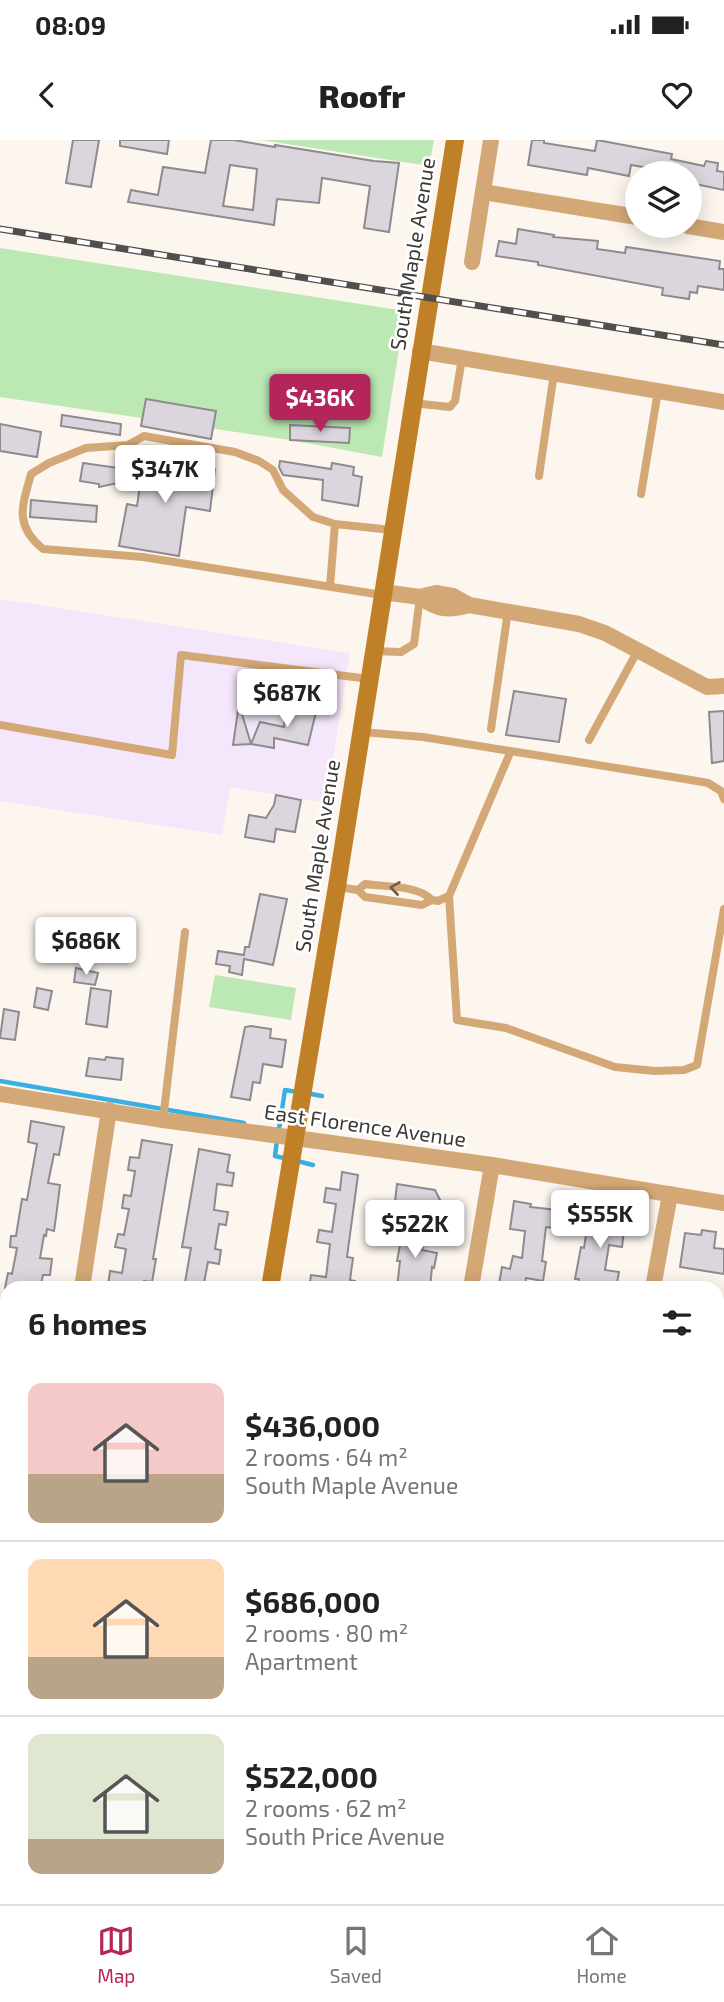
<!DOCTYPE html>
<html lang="en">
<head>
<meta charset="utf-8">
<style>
  :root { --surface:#fff; --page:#f6f6f6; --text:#222; --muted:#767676; --line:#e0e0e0; --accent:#b4265b }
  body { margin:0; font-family:"Exo 2",sans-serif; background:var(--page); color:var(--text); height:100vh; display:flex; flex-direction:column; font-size:26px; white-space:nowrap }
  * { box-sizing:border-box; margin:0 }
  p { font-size:23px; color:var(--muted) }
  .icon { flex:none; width:38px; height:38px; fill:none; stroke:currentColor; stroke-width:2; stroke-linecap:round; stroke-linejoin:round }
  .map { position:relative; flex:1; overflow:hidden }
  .panel { position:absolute; left:0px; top:1141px; width:724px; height:623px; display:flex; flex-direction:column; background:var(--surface); border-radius:21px 21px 0 0; box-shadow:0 4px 18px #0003 }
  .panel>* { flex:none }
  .controls { position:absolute; left:625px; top:21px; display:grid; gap:14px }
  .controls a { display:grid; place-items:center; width:77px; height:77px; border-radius:50%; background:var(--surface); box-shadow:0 4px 18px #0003; font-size:35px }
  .price { position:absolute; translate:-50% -60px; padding:0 16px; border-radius:7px; background:#fff; color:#222; font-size:23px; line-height:46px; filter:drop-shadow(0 2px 4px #0008) }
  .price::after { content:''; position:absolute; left:50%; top:42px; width:21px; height:16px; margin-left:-10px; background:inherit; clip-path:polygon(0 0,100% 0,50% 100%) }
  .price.selected { background:var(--accent); color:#fff }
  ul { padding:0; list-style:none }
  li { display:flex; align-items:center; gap:21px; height:175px; padding:0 28px }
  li+li { border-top:2px solid var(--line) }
  li span { display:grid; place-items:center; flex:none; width:196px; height:140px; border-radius:14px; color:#555 }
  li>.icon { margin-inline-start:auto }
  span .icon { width:84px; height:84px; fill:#fffc; stroke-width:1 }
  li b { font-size:30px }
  h2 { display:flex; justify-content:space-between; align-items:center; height:84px; padding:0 28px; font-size:30px }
  .status { display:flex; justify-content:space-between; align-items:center; height:49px; padding:0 35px; background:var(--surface); direction:ltr }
  .status svg { height:19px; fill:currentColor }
  header { display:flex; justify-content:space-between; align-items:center; height:91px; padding:0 28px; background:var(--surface); font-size:32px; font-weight:800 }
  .tab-bar { display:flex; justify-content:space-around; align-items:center; height:98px; border-top:2px solid var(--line); background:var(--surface); font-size:19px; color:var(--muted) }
  .tab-bar a { display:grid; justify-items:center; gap:4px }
  .tab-bar .selected { color:var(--accent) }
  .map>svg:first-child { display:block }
  .commercial { fill:#f4e7fb }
  .green { fill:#bce8b4 }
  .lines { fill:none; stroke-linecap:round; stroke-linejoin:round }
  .stream { stroke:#3bafe3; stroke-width:4.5 }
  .building { fill:#dbd6dd; stroke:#8e8a90; stroke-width:2; fill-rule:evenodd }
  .lane { stroke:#d4a876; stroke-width:8 }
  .street { stroke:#d4a876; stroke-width:16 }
  .secondary { stroke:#c08027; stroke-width:18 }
  .rail-casing { stroke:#514e4b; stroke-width:7 }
  .rail { stroke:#fff; stroke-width:4.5; stroke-dasharray:13; stroke-linecap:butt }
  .oneway { stroke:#71604d }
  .labels { text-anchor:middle; stroke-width:5; stroke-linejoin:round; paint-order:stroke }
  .street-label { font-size:21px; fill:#3c3a37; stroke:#fff }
</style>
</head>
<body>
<div class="status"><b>08:09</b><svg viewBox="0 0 49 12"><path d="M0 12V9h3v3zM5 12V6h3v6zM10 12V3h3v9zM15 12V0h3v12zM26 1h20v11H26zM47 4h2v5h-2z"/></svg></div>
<header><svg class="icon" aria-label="back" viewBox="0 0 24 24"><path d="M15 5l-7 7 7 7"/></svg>Roofr<svg class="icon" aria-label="heart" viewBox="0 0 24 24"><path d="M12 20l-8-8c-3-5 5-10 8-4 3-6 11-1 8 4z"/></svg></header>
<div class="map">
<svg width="724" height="1764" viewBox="0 0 724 1764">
  <rect width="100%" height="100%" fill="#fcf6ef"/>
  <!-- commercial -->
  <path class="commercial" d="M0,459L350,513L326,663L230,647L222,695L0,661Z"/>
  <!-- green -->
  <g class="green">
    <path d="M261,0H434L429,26Z"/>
    <path d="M0,108L405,171L382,317L290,300L0,257Z"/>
    <path d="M215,835L296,848L291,880L209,867Z"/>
    <path d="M194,1757H407L412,1764H193Z"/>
  </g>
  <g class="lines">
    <!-- stream -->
    <g class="stream">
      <path d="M0,941L244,983"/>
      <path d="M306,953L322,956"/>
      <path d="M277,989H279L285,950L297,952"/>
      <path d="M277,1000L275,1016L288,1019"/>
      <path d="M297,1021L313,1025"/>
      <path d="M580,1764L581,1757"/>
    </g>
  </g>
  <!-- building -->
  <g class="building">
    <path d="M73,0H99L91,47L66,43Z"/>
    <path d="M120,0H169L167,14L120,6Z"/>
    <path d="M211,0H234L275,7V5L374,21L399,23L389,92L364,88L370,46L322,38L319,63L277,59L274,85L128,62L131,50L158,55L163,27L205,33ZM230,25L257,29L253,70L223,66Z"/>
    <path d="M532,0H544V3L595,11L597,0L672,14L671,19L704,26L706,21L718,23L717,31L724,32V50L690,43V33H654L655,29L631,25L629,36L588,28L587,35L528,25Z"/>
    <path d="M518,89L554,95L553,97L598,101L597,109L625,113L626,107L720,121L719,129H724V150L698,146L697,153L690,152L689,159L662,155L663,148L538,125V122L496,116L499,101L516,104Z"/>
    <path d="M146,259L216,271L211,299L141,286Z"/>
    <path d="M62,275L121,284L120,295L61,286Z"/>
    <path d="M0,284L41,292L37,317L0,311Z"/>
    <path d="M290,285L350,288L349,303L290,300Z"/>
    <path d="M138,317L215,329L210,371L186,367L179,416L119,406L127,364L137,366L142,332L133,330Z"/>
    <path d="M280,321L331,329L332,323L354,327L353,335L362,337L358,366L322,360L323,340L283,335L279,327Z"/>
    <path d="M83,323L119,328L118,343L99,347V344L80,341Z"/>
    <path d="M31,360L97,366L96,382L30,377Z"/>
    <path d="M514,551L566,559L559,602L506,595Z"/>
    <path d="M239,564L251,604L233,605Z"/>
    <path d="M286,566L316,572L308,605L274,598V608L251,604L260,582L284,587Z"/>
    <path d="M724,571V621L712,623L709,572Z"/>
    <path d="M276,655L301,660L295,692L276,689L274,702L245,697L249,675L266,678L274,665Z"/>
    <path d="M260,754L287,759L273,825L244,819L242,835L229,832L230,826L216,824L218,811L244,815L245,807H249Z"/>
    <path d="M76,828L98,833L95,845L74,842Z"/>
    <path d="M37,848L52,851L48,870L34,867Z"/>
    <path d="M91,848L111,851L107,887L86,884Z"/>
    <path d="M4,869L19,872L15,900L0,898Z"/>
    <path d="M251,886L271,889L270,898L286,900L282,927L263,924L260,943L253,942L250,960L231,957L245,887Z"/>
    <path d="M106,917L123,919L121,940L86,936L89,918L105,920Z"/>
    <path d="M31,981L64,987L59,1015L54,1014L48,1043L60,1045L56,1077L54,1091L47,1089L46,1096L44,1095L40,1118L52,1119L50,1135H43L40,1148H5L8,1133L12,1134L17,1108L10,1107L11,1096H16L22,1059L27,1060L37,1004L28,1002Z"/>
    <path d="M142,1000L172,1005L153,1119H156L152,1142L144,1141L143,1148L108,1145L110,1131L122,1133L126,1109L115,1107L118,1094L124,1095L129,1069L122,1068L124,1055L131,1056L135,1031L128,1030L130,1017L139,1018Z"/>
    <path d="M199,1009L230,1015L227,1032L234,1033L232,1046L217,1044L214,1070L228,1072L226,1085L219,1084L215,1109L221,1110L219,1124L208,1122L203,1148H184L191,1108L182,1107Z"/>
    <path d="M342,1032L358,1035L347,1117L353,1118L350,1140L355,1141L354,1148H309L311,1135L326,1137L330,1104L317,1102L319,1090L332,1092L336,1064L324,1062L326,1048L340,1050Z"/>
    <path d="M397,1044L435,1050L445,1070L395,1062Z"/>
    <path d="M514,1061L531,1064L530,1067L566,1071L564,1089L546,1087L542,1121L546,1122L543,1141L526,1138L525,1148L499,1144L502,1127L510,1129L513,1116L522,1118L525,1091L510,1089Z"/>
    <path d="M590,1070L626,1075L622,1107L609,1105L605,1130L619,1132L616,1148H577L579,1139H575L581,1107L584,1108Z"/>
    <path d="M404,1084L426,1088L422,1110L437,1113L434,1128L432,1127L430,1148H397L400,1121H397Z"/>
    <path d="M702,1090L716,1092L714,1108L724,1109V1134L680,1127L685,1093L701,1095Z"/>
  </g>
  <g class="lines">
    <!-- lane -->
    <g class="lane">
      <path d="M412,263L450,267L455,261L462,218"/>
      <path d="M539,336L554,233"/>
      <path d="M641,354L658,251"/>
      <path d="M330,446L335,384"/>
      <path d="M382,455L143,417L43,409C14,385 22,367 31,334L49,323L86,308L128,305L144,296L235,312L259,321L273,330L283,350L313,377L335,384L392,390"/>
      <path d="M373,511L401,512L414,504L420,457"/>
      <path d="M0,585L172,615L181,515L369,539"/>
      <path d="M491,589L508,471"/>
      <path d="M361,592L423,597L685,639L708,643L721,651L724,659"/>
      <path d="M589,600L638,510"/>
      <path d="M338,747L358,750L365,757L422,765L432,760L438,761L449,756L510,613"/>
      <path d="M358,750L365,744C385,747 418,745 432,760"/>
      <path d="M449,756L457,880L506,888L615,927L655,931L684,930L697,925L724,769"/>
      <path d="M163,980L185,792"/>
    </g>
    <!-- street -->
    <g class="street">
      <path d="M483,52L637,77"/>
      <path d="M688,86L724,92"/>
      <path d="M472,122L491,0"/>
      <path d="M420,211L724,262"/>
      <path d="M383,452L420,457L436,453L453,456L469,465L579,484L605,493L707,547L724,546"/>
      <path d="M420,457C438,470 448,471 469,465"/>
      <path d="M0,954L163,980L492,1025L724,1063"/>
      <path d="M82,1148L109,970"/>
      <path d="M471,1148L492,1025"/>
      <path d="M653,1148L670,1054"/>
      <path d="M718,1235L724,1236"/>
      <path d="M718,1404L724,1405"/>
      <path d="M718,1568L724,1570"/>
      <path d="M0,1624L6,1625L7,1622"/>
      <path d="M565,1764L566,1757"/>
    </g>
    <!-- secondary -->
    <g class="secondary">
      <path d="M270,1148L337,746L455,0"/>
      <path d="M165,1764L166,1757"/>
    </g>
    <defs>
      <path id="rail" d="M0,89L724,205"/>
    </defs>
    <!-- rail casing -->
    <use href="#rail" class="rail-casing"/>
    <!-- rail -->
    <use href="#rail" class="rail"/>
  </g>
  <!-- one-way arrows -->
  <defs><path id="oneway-chevron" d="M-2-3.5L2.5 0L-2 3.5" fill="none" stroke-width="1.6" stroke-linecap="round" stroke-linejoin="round" transform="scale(1.75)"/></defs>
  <use class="oneway" href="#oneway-chevron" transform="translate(395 748) rotate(-172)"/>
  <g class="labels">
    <!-- street labels -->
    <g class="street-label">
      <text transform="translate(413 114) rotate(-81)" y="7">South Maple Avenue</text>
      <text transform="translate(318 716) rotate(-81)" y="7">South Maple Avenue</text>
      <text transform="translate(365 986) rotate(8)" y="7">East Florence Avenue</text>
    </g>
  </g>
</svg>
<div class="controls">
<a><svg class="icon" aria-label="layers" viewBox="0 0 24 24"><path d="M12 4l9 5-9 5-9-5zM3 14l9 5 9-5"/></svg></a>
</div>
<b class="price selected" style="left:320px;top:294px">$436K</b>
<b class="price" style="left:165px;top:365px">$347K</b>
<b class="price" style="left:287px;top:589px">$687K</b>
<b class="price" style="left:86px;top:837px">$686K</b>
<b class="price" style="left:600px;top:1110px">$555K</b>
<b class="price" style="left:415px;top:1120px">$522K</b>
<section class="panel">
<h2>6 homes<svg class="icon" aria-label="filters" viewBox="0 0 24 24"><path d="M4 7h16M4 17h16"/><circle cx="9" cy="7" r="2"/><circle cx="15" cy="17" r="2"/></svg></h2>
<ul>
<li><span style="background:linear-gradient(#f6c9c9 65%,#b9a48a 0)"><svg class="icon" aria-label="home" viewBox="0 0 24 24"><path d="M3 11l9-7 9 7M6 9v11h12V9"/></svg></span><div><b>$436,000</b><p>2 rooms · 64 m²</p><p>South Maple Avenue</p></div></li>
<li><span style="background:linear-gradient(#ffd9b3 70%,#b9a48a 0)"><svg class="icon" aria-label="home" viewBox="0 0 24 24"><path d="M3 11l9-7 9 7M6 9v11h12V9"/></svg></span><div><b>$686,000</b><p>2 rooms · 80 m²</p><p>Apartment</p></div></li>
<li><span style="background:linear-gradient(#dfe7d0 75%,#b9a48a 0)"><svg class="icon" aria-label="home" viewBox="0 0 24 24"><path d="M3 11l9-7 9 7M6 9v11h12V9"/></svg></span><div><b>$522,000</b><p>2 rooms · 62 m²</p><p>South Price Avenue</p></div></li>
</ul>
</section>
</div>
<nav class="tab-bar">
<a class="selected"><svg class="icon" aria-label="map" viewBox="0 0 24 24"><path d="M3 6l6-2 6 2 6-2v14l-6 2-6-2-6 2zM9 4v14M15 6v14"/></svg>Map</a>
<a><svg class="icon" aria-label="saved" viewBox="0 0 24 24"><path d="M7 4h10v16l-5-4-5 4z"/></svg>Saved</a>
<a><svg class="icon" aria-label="home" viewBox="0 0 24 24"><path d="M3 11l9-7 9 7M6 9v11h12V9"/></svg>Home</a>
</nav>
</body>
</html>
